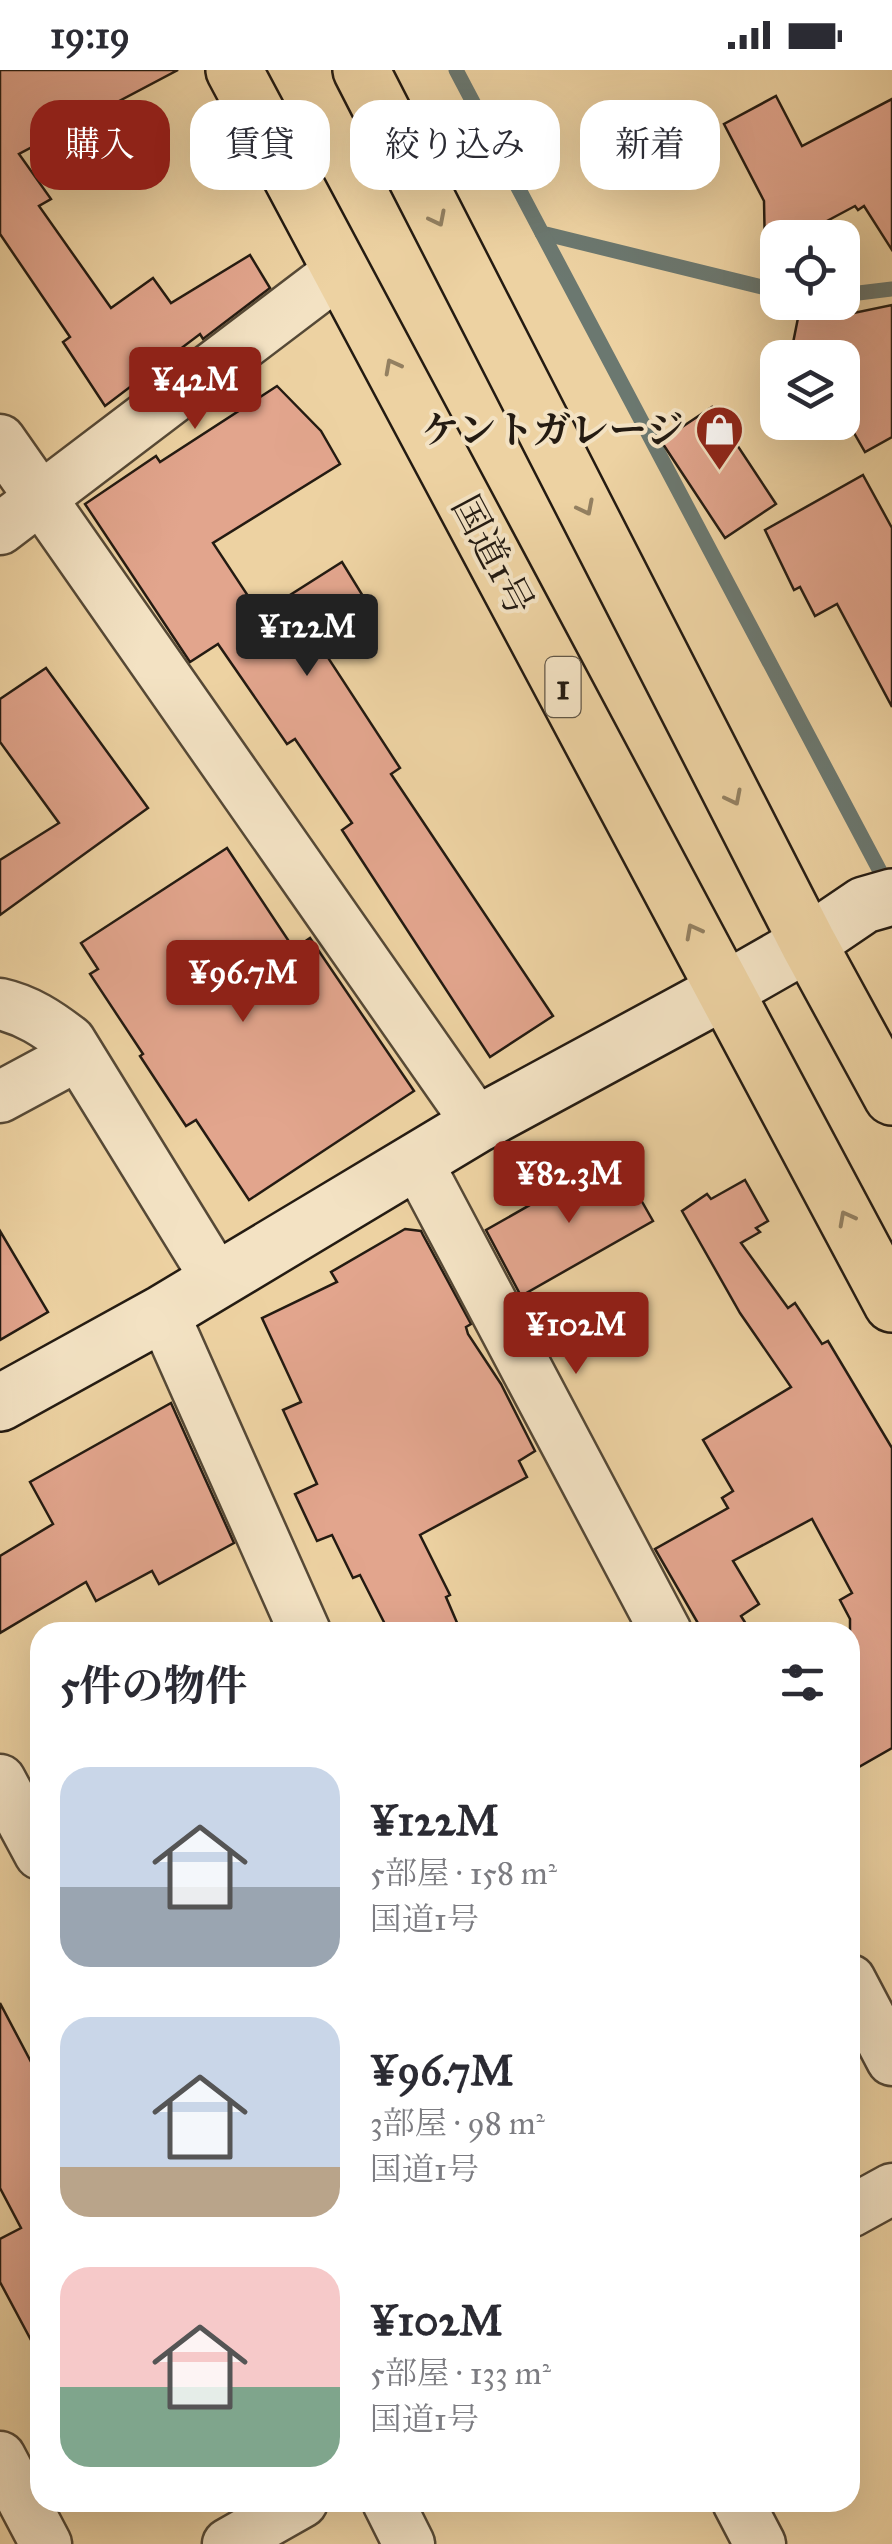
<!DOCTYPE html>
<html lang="ja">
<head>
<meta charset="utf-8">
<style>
  :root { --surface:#fff; --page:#f2f2f3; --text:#2b2b33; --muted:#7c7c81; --accent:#8f2418 }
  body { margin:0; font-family:"IM FELL Great Primer","Noto Serif JP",serif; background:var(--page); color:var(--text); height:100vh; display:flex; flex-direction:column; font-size:38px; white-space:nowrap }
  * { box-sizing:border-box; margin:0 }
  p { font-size:32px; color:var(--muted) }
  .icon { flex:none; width:55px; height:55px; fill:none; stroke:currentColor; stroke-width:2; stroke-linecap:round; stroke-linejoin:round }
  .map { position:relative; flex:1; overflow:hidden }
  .panel { position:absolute; left:30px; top:1552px; width:830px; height:890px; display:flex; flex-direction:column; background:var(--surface); border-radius:30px; box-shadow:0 10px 40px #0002 }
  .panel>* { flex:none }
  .banner { position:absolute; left:30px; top:30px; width:832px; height:90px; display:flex; gap:20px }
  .fabs { position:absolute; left:760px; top:150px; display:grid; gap:20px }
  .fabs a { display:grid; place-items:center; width:100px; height:100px; border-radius:20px; background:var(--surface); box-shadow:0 10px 40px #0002; font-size:50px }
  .price { position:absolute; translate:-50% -85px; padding:0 22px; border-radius:10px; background:var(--accent); color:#fff; font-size:32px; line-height:65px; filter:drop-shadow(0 2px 5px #0008) }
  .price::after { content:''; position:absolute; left:50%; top:60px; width:30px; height:22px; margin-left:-15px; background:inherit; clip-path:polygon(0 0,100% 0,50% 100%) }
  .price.on { background:#222; color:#fff }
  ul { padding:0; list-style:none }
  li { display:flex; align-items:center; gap:30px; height:250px; padding:0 30px }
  li span { display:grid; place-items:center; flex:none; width:280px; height:200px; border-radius:30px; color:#555 }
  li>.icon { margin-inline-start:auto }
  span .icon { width:120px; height:120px; fill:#fffc; stroke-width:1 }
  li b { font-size:42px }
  h2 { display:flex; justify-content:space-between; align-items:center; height:120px; padding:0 30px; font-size:42px }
  .tag { padding:0 35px; border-radius:30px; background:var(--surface); box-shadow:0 10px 40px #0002; font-size:35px; line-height:90px }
  .tag.on { background:var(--accent); color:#fff }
  .status { display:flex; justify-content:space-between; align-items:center; height:70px; padding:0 50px; background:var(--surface); direction:ltr }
  .status svg { height:28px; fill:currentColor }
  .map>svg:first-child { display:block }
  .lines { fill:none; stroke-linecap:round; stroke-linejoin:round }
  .stream { stroke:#6b7870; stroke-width:15 }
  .building { fill:#e2a58d; stroke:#241b12; stroke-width:2.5 }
  .street-casing { stroke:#564936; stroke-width:55 }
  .secondary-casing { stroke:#241b12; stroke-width:60 }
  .highway-casing { stroke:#241b12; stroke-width:60 }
  .street { stroke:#f3e2c3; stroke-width:50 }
  .secondary { stroke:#f3e2c3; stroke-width:55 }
  .highway { stroke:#edd2a2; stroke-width:55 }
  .oneway { stroke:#938061 }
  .labels { text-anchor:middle; stroke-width:8; stroke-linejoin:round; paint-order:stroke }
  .shield { fill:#f3e2c3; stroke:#625747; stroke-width:2.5 }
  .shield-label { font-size:35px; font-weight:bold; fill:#241b12 }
  .poi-label { font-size:38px; font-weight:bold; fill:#241b12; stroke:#f3e2c3; text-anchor:end }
  .street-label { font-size:38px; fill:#241b12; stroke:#f3e2c3 }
</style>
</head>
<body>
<div class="status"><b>19:19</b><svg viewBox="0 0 49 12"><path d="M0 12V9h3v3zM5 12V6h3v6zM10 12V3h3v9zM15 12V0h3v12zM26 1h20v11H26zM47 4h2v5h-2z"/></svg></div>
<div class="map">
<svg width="892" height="2474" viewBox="0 0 892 2474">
  <rect width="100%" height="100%" fill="#edd2a2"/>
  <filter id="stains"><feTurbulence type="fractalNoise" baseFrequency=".002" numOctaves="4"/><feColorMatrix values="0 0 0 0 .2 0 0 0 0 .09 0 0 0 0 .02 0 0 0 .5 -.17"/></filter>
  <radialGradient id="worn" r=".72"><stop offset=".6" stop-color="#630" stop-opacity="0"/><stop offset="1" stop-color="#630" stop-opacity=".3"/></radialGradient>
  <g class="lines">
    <!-- stream -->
    <g class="stream">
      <path d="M456,0L542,163L778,221"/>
      <path d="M542,163L890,820"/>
      <path d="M842,225L892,219"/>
    </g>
  </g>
  <!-- building -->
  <g class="building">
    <path d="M0,0H178L19,84L51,129L39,136L111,238L153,208L171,233L250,185L270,218L203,269L200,264L105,336L63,272L70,267L0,164Z"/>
    <path d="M776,26L802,76L892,29V180L864,136L858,140L855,136L795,168H778V177L765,183L764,131L724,54Z"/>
    <path d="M801,233L849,244L892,235V367L865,382L842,342V288H790Z"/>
    <path d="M277,316L321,361L340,394L213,473L260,544L342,492L374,544L321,577L400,698L391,704L553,946L490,987L342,760L352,753L295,669L287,674L218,574L190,592L85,434L156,386L160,392Z"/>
    <path d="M712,337L776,434L725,468L661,371Z"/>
    <path d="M863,405L892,458V637L837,534L815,546L800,517L794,520L765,460Z"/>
    <path d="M46,598L148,738L0,845V790L59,753L0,672V629Z"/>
    <path d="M227,778L294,879L310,868L414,1021L249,1130L196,1050L186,1056L140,986L143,984L90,904L98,899L81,873Z"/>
    <path d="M616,1086L653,1151L521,1226L486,1160Z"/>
    <path d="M745,1110L768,1151L756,1158L760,1162L741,1173L788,1238L795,1233L822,1274L828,1271L892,1378V1678L850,1702V1549L840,1530L852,1523L812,1449L733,1491L759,1534L741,1546L751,1562H703L655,1479L728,1438L722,1428L733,1421L703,1370L791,1317L740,1243L682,1141L707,1124L711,1129Z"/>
    <path d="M405,1159L421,1161L423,1165L471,1254L466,1257L468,1264L501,1314L535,1381L519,1391L527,1407L420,1465L450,1525L446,1527L461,1562H389L360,1505L353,1508L332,1465L317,1471L295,1424L317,1414L283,1340L301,1332L262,1248L337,1212L331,1202Z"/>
    <path d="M0,1161L48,1242L0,1270Z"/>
    <path d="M171,1333L234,1473L159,1514L152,1501L96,1531L86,1512L0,1563V1486L53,1454L30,1412Z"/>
    <path d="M0,1933L40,2009V2287L0,2212V2169L21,2158L0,2118Z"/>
  </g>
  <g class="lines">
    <defs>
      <g id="street">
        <path d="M0,370L478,1054"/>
        <path d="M0,459L341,200"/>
        <path d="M0,934C27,940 48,954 70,971L216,1208"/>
        <path d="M0,1027L78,985"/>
        <path d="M416,1090L666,1562"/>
        <path d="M163,1243L305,1562"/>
        <path d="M0,1710L40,1784"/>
        <path d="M850,1910L892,1990"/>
        <path d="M850,2142L892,2119"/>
        <path d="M0,2387L46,2474"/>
        <path d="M388,2432L409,2474"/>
        <path d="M738,2432L760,2474"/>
        <path d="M228,2474L302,2432"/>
      </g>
      <path id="secondary" d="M0,1333L163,1243L478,1054L724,921L808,873L864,835L892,827"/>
      <g id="highway">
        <path d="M234,0L892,1234"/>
        <path d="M361,0L808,873L892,1027"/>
      </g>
    </defs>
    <!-- street casing -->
    <use href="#street" class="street-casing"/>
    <!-- secondary casing -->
    <use href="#secondary" class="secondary-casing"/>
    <!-- highway casing -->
    <use href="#highway" class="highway-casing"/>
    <!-- street -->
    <use href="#street" class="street"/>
    <!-- secondary -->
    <use href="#secondary" class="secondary"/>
    <!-- highway -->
    <use href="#highway" class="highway"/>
  </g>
  <!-- one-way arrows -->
  <defs><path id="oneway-chevron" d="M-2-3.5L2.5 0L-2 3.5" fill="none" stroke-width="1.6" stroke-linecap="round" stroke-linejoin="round" transform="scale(2.5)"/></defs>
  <g class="oneway">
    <use href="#oneway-chevron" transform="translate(438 149) rotate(63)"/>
    <use href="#oneway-chevron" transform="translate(392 296) rotate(-118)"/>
    <use href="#oneway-chevron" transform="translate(586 438) rotate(63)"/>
    <use href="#oneway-chevron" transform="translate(734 728) rotate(63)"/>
    <use href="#oneway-chevron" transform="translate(693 861) rotate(-118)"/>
    <use href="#oneway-chevron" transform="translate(846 1148) rotate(-118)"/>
  </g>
  <!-- icons -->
  <defs>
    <symbol id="shop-pin" viewBox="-11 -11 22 30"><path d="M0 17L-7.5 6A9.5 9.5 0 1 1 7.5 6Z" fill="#8f2418" stroke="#f3e2c3"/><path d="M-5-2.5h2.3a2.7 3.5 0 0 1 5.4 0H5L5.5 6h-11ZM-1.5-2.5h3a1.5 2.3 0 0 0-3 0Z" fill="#fff"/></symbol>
  </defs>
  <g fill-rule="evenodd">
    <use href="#shop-pin" x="692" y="332" width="55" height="75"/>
  </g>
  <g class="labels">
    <!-- shield labels -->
    <rect class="shield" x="545.5" y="587" width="35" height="60" rx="8"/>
    <g class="shield-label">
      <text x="563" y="629">1</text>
    </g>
    <!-- poi labels -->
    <g class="poi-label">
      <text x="684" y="373">ケントガレージ</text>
    </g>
    <!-- street labels -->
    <g class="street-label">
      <text transform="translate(493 485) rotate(62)" y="13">国道1号</text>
    </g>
  </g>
  <rect width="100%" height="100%" filter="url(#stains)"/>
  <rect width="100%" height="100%" fill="url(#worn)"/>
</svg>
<div class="fabs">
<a><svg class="icon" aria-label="locate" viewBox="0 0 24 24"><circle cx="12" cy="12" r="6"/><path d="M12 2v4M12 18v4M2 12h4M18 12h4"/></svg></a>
<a><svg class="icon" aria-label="layers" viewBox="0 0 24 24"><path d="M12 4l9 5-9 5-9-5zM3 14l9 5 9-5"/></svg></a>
</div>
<b class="price" style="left:195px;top:362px">¥42M</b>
<b class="price on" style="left:307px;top:609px">¥122M</b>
<b class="price" style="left:243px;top:955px">¥96.7M</b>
<b class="price" style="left:569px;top:1156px">¥82.3M</b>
<b class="price" style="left:576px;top:1307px">¥102M</b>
<div class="banner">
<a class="tag on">購入</a>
<a class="tag">賃貸</a>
<a class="tag">絞り込み</a>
<a class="tag">新着</a>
</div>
<section class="panel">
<h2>5件の物件<svg class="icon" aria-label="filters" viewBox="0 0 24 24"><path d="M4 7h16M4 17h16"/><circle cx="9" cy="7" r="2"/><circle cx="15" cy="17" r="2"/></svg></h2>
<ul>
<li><span style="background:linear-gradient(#c9d6e8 60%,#9aa5b1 0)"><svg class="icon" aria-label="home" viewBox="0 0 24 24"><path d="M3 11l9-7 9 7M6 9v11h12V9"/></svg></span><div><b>¥122M</b><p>5部屋 · 158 m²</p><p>国道1号</p></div></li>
<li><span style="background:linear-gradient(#c9d6e8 75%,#b9a48a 0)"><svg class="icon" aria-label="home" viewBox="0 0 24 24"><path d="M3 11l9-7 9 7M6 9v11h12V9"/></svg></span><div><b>¥96.7M</b><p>3部屋 · 98 m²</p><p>国道1号</p></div></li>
<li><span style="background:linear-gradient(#f6c9c9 60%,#7fa58c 0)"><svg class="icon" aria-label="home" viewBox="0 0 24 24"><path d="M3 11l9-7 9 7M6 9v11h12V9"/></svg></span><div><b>¥102M</b><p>5部屋 · 133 m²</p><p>国道1号</p></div></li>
</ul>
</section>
</div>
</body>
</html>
